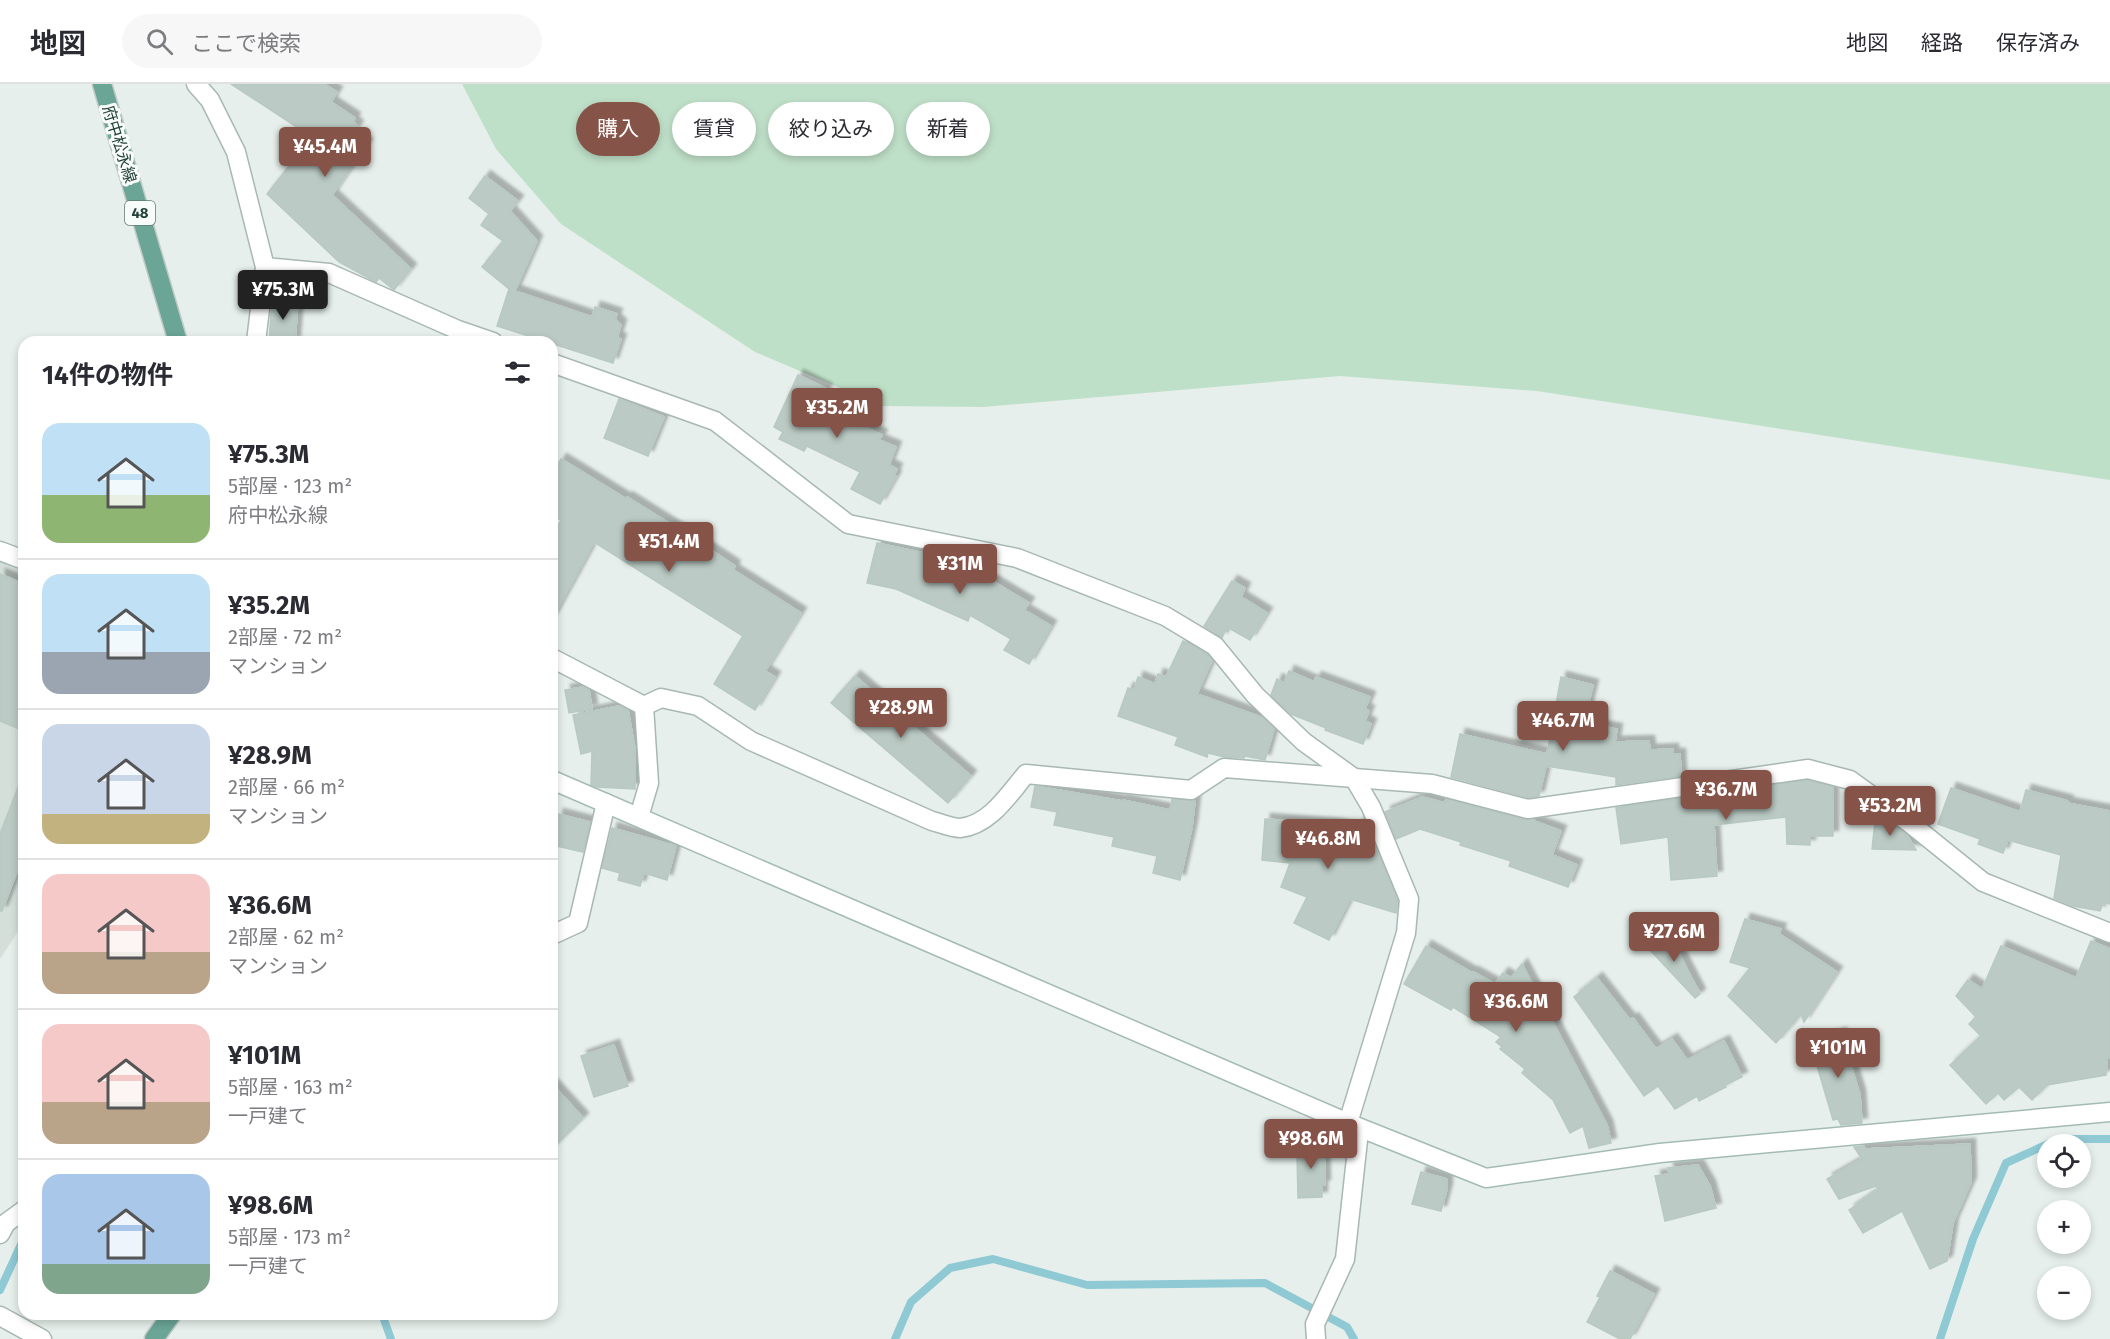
<!DOCTYPE html>
<html lang="ja">
<head>
<meta charset="utf-8">
<style>
  :root { --surface:#fff; --page:#f7f7f7; --text:#2b2b33; --muted:#7c7c81; --line:#e1e1e2; --accent:#855347 }
  body { margin:0; font-family:"Fira Sans","Noto Sans JP",sans-serif; background:var(--page); color:var(--text); height:100vh; display:flex; flex-direction:column; font-size:22px; white-space:nowrap }
  * { box-sizing:border-box; margin:0 }
  p { font-size:20px; color:var(--muted) }
  .icon { flex:none; width:33px; height:33px; fill:none; stroke:currentColor; stroke-width:2; stroke-linecap:round; stroke-linejoin:round }
  .map { position:relative; flex:1; overflow:hidden }
  .side { position:absolute; left:18px; top:252px; width:540px; height:984px; display:flex; flex-direction:column; background:var(--surface); border-radius:18px; box-shadow:0 3px 9px #0003 }
  .side>* { flex:none }
  .banner { position:absolute; left:576px; top:18px; width:570px; height:54px; display:flex; gap:12px }
  .fabs { position:absolute; left:2037px; top:1050px; display:grid; gap:12px }
  .fabs a { display:grid; place-items:center; width:54px; height:54px; border-radius:50%; background:var(--surface); box-shadow:0 3px 9px #0003; font-size:30px }
  .price { position:absolute; translate:-50% -51px; padding:0 14px; border-radius:6px; background:var(--accent); color:#fff; font-size:20px; line-height:39px; filter:drop-shadow(0 2px 3px #0008) }
  .price::after { content:''; position:absolute; left:50%; top:36px; width:18px; height:14px; margin-left:-9px; background:inherit; clip-path:polygon(0 0,100% 0,50% 100%) }
  .price.active { background:#222; color:#fff }
  ul { padding:0; list-style:none }
  li { display:flex; align-items:center; gap:18px; height:150px; padding:0 24px }
  li+li { border-top:2px solid var(--line) }
  li span { display:grid; place-items:center; flex:none; width:168px; height:120px; border-radius:18px; color:#555 }
  li>.icon { margin-inline-start:auto }
  span .icon { width:72px; height:72px; fill:#fffc; stroke-width:1 }
  li b { font-size:26px }
  h2 { display:flex; justify-content:space-between; align-items:center; height:72px; padding:0 24px; font-size:26px }
  .pill { padding:0 21px; border-radius:27px; background:var(--surface); box-shadow:0 3px 9px #0003; font-size:21px; line-height:54px }
  .pill.active { background:var(--accent); color:#fff }
  header { display:flex; align-items:center; gap:36px; box-sizing:border-box; height:84px; padding:0 30px; background:var(--surface); border-bottom:2px solid var(--line) }
  header strong { font-size:28px }
  nav { display:flex; gap:33px; margin-inline-start:auto; font-size:21px }
  .search { width:420px; height:54px; background:var(--page); display:flex; align-items:center; gap:15px; box-sizing:border-box; padding:0 21px; border-radius:33px; color:var(--muted); font-size:22px }
  .map>svg:first-child { display:block }
  .built { fill:#d4dfda }
  .green { fill:#bfe0c8 }
  .lines { fill:none; stroke-linecap:round; stroke-linejoin:round }
  .stream { stroke:#8ec9d4; stroke-width:8 }
  .building { fill:#bbcac4; stroke:#b8c9c2; stroke-width:1.5; filter:url(#shadow) }
  .street-casing { stroke:#a8b8b2; stroke-width:21 }
  .secondary-casing { stroke:#a4bbb3; stroke-width:21 }
  .primary-casing { stroke:#c2cac8; stroke-width:21 }
  .street { stroke:#fff; stroke-width:18 }
  .secondary { stroke:#fff; stroke-width:18 }
  .primary { stroke:#6aa596; stroke-width:18 }
  .labels { text-anchor:middle; stroke-width:6; stroke-linejoin:round; paint-order:stroke }
  .shield { fill:#f7fbf9; stroke:#637a73; stroke-width:1.5 }
  .shield-label { font-size:15px; font-weight:bold; fill:#24423a }
  .street-label { font-size:16px; fill:#24423a; stroke:#f7fbf9 }
</style>
</head>
<body>
<header>
<strong>地図</strong>
<div class="search"><svg class="icon" aria-label="search" viewBox="0 0 24 24"><circle cx="10" cy="10" r="6"/><path d="M15 15l6 6"/></svg>ここで検索</div>
<nav><a>地図</a><a>経路</a><a>保存済み</a></nav>
</header>
<div class="map">
<svg width="2110" height="1255" viewBox="0 0 2110 1255">
  <defs>
    <filter id="shadow"><feDropShadow dx="5.5" dy="-5.5" stdDeviation="1.5" flood-color="#0004"/></filter>
  </defs>
  <rect width="100%" height="100%" fill="#e6efeb"/>
  <!-- built -->
  <path class="built" d="M0,475L24,484V838L0,875Z"/>
  <!-- green -->
  <path class="green" d="M462,0H2110V396L1537,307L1340,292L983,323L883,322L755,268L561,140L496,65Z"/>
  <g class="lines">
    <!-- stream -->
    <g class="stream">
      <path d="M0,1206L24,1154"/>
      <path d="M382,1230L391,1255"/>
      <path d="M895,1255L911,1218L950,1184L993,1175L1087,1201L1265,1199L1347,1243L1354,1255"/>
      <path d="M1940,1255L1973,1155L2006,1079L2059,1055H2110"/>
    </g>
  </g>
  <!-- building -->
  <g class="building">
    <path d="M231,0H324L337,8L331,18L355,34L353,38L358,42L352,50L367,60L332,111L411,185L394,206L379,194L376,198L339,178L267,110L312,53Z"/>
    <path d="M485,92L518,117L510,127L537,157L515,207L592,233L595,223L617,230L615,235L621,241L617,254L621,255L613,279L497,242L509,205L482,183L503,157L481,141L489,130L469,114Z"/>
    <path d="M272,216L298,218L295,258H269Z"/>
    <path d="M798,291L827,305L823,312L829,315L825,324L882,351L879,356L896,363L889,381L897,385L894,391L896,392L880,420L851,405L860,388L807,362L804,367L779,355L783,348L774,343Z"/>
    <path d="M619,315L664,333L648,372L604,354Z"/>
    <path d="M561,375L626,415L627,413L691,453L735,482L733,486L801,529L765,587L775,593L755,626L714,600L743,552L594,458L552,535V452L561,436L552,431V390Z"/>
    <path d="M877,459L933,471L994,498L1029,519L1024,526L1051,542L1029,580L1004,566L1011,555L970,531L968,537L896,505L867,499Z"/>
    <path d="M0,490L24,500V647L0,637Z"/>
    <path d="M1232,497L1245,504L1241,513L1267,529L1250,556L1227,543L1222,554L1204,542Z"/>
    <path d="M1183,557L1208,571L1212,576L1197,610L1263,634L1274,645L1265,676L1245,672L1244,674L1224,673L1208,669L1207,673L1175,661L1178,653L1118,632L1128,604L1134,606L1138,593L1155,600L1158,590L1166,593Z"/>
    <path d="M1289,587L1314,598L1316,593L1370,613L1365,625L1369,627L1365,637L1371,640L1363,660L1325,646L1326,644L1291,630L1271,611L1277,595L1284,599Z"/>
    <path d="M855,592L971,692L948,719L831,619Z"/>
    <path d="M1561,593L1593,601L1584,639L1617,645L1615,658L1649,657L1650,666L1673,665V670H1680L1681,692L1616,701V693L1546,682L1539,712L1529,714L1451,693L1460,650L1547,670Z"/>
    <path d="M583,603L589,606L592,625L569,629L565,606Z"/>
    <path d="M619,622L628,626L635,665V705L597,703L591,701L592,667L581,670L573,631Z"/>
    <path d="M22,693H24V770L2,827H0V750Z"/>
    <path d="M1807,696L1833,703V752H1810V761L1787,760L1786,733L1714,741L1717,792L1671,796L1668,753L1621,760L1616,724L1710,710L1752,708L1751,704Z"/>
    <path d="M1035,702L1122,717L1123,716L1170,726L1172,715L1195,717L1192,743L1180,796L1153,789L1157,772L1112,762L1114,753L1054,741L1057,728L1031,723Z"/>
    <path d="M1951,704L2020,728L2026,706L2068,717L2067,719L2110,727V820L2103,819L2100,827L2073,822L2054,814L2061,771L2008,756L2003,769L1978,760L1980,755L1938,740Z"/>
    <path d="M1422,713L1445,719L1446,715L1525,736L1534,735V737L1561,747L1552,771L1577,781L1568,803L1509,782L1511,777L1460,761L1461,758L1420,745L1396,755L1385,728Z"/>
    <path d="M1876,729L1907,751L1916,766L1872,765Z"/>
    <path d="M558,730L590,738L583,768L552,761Z"/>
    <path d="M1265,735L1335,740L1357,744L1359,739L1364,737L1398,817L1396,829L1350,815L1329,856L1294,839L1307,813L1281,803L1290,779L1262,776Z"/>
    <path d="M612,744L676,762L667,796L644,789L640,802L618,796L620,789L602,784Z"/>
    <path d="M1745,835L1781,845L1779,850L1837,888L1804,938L1801,930L1776,959L1728,912L1750,884L1730,878Z"/>
    <path d="M1668,848L1700,910L1695,914L1649,865Z"/>
    <path d="M2091,857L2110,865V974L2107,973L2106,991L2047,1001L2032,1016L2019,1003L2004,1016L1998,1009L1986,1020L1950,981L1981,952L1969,940L1976,933L1956,912L1968,896L1982,905L2001,862L2076,894Z"/>
    <path d="M1426,862L1472,889L1473,888L1495,900L1503,889L1511,894L1522,880L1607,1041L1611,1059L1589,1064L1583,1042L1570,1049L1553,1016L1522,989L1525,985L1500,965L1502,963L1496,958L1501,953L1453,923L1451,926L1404,900Z"/>
    <path d="M1597,894L1630,936L1633,934L1656,965L1672,955L1687,976L1724,957L1742,993L1725,1001L1726,1003L1699,1017L1697,1012L1675,1025L1658,1002L1644,1012L1574,913Z"/>
    <path d="M1841,949L1860,1011L1862,1039L1841,1041L1838,1035L1833,1036L1810,958Z"/>
    <path d="M614,961L628,1002L594,1013L581,972Z"/>
    <path d="M552,1000L583,1034L552,1065Z"/>
    <path d="M1324,1058L1325,1101H1322V1113L1298,1114L1297,1070H1299V1059Z"/>
    <path d="M1970,1060L1971,1098L1953,1139L1947,1177L1930,1185L1902,1127L1863,1149L1849,1126L1878,1106L1876,1102L1839,1115L1827,1095L1862,1075L1854,1063L1864,1062L1865,1065Z"/>
    <path d="M1698,1081L1710,1102L1716,1124L1665,1137L1655,1092L1669,1090L1668,1084Z"/>
    <path d="M1421,1088L1447,1095V1105L1441,1127L1412,1120Z"/>
    <path d="M1610,1187L1654,1210L1630,1255H1620L1587,1238L1600,1213L1597,1212Z"/>
  </g>
  <g class="lines">
    <defs>
      <g id="street">
        <path d="M196,0L210,16L236,68L265,183L256,258"/>
        <path d="M265,183L329,189L458,246L493,258"/>
        <path d="M552,279L715,337L848,440L1017,474L1165,532L1215,562L1255,611L1304,658L1354,694L1371,723L1409,815L1406,849L1348,1039L1358,1056L1345,1175L1315,1240L1316,1255"/>
        <path d="M552,574L644,622"/>
        <path d="M639,733L649,699L644,622L661,614L698,622L751,657L932,737C940,739 952,744 960,744C990,741 1009,710 1026,690L1191,706L1224,684L1432,700L1528,725L1808,685L1850,696L1911,740L1983,798L2110,849"/>
        <path d="M552,851L578,839L606,719"/>
        <path d="M0,1150L6,1139L24,1126"/>
        <path d="M0,1232L42,1255"/>
      </g>
      <g id="secondary">
        <path d="M0,467L24,476"/>
        <path d="M552,696L1348,1039L1486,1094L1660,1069L2110,1028"/>
      </g>
      <g id="primary">
        <path d="M102,0L178,258"/>
        <path d="M154,1255L172,1230"/>
      </g>
    </defs>
    <!-- street casing -->
    <use href="#street" class="street-casing"/>
    <!-- secondary casing -->
    <use href="#secondary" class="secondary-casing"/>
    <!-- primary casing -->
    <use href="#primary" class="primary-casing"/>
    <!-- street -->
    <use href="#street" class="street"/>
    <!-- secondary -->
    <use href="#secondary" class="secondary"/>
    <!-- primary -->
    <use href="#primary" class="primary"/>
  </g>
  <g class="labels">
    <!-- shield labels -->
    <rect class="shield" x="125" y="117" width="30" height="24" rx="4.5"/>
    <g class="shield-label">
      <text x="140" y="134">48</text>
    </g>
    <!-- street labels -->
    <g class="street-label">
      <text transform="translate(120 60) rotate(73)" y="6">府中松永線</text>
    </g>
  </g>
</svg>
<div class="fabs">
<a><svg class="icon" aria-label="locate" viewBox="0 0 24 24"><circle cx="12" cy="12" r="6"/><path d="M12 2v4M12 18v4M2 12h4M18 12h4"/></svg></a>
<a>+</a>
<a>−</a>
</div>
<b class="price" style="left:325px;top:94px">¥45.4M</b>
<b class="price active" style="left:283px;top:237px">¥75.3M</b>
<b class="price" style="left:837px;top:355px">¥35.2M</b>
<b class="price" style="left:669px;top:489px">¥51.4M</b>
<b class="price" style="left:960px;top:511px">¥31M</b>
<b class="price" style="left:901px;top:655px">¥28.9M</b>
<b class="price" style="left:1563px;top:668px">¥46.7M</b>
<b class="price" style="left:1726px;top:737px">¥36.7M</b>
<b class="price" style="left:1890px;top:753px">¥53.2M</b>
<b class="price" style="left:1328px;top:786px">¥46.8M</b>
<b class="price" style="left:1674px;top:879px">¥27.6M</b>
<b class="price" style="left:1516px;top:949px">¥36.6M</b>
<b class="price" style="left:1838px;top:995px">¥101M</b>
<b class="price" style="left:1311px;top:1086px">¥98.6M</b>
<div class="banner">
<a class="pill active">購入</a>
<a class="pill">賃貸</a>
<a class="pill">絞り込み</a>
<a class="pill">新着</a>
</div>
<section class="side">
<h2>14件の物件<svg class="icon" aria-label="filters" viewBox="0 0 24 24"><path d="M4 7h16M4 17h16"/><circle cx="9" cy="7" r="2"/><circle cx="15" cy="17" r="2"/></svg></h2>
<ul>
<li><span style="background:linear-gradient(#bfe0f5 60%,#8fb573 0)"><svg class="icon" aria-label="home" viewBox="0 0 24 24"><path d="M3 11l9-7 9 7M6 9v11h12V9"/></svg></span><div><b>¥75.3M</b><p>5部屋 · 123 m²</p><p>府中松永線</p></div></li>
<li><span style="background:linear-gradient(#bfe0f5 65%,#9aa5b1 0)"><svg class="icon" aria-label="home" viewBox="0 0 24 24"><path d="M3 11l9-7 9 7M6 9v11h12V9"/></svg></span><div><b>¥35.2M</b><p>2部屋 · 72 m²</p><p>マンション</p></div></li>
<li><span style="background:linear-gradient(#c9d6e8 75%,#c2b280 0)"><svg class="icon" aria-label="home" viewBox="0 0 24 24"><path d="M3 11l9-7 9 7M6 9v11h12V9"/></svg></span><div><b>¥28.9M</b><p>2部屋 · 66 m²</p><p>マンション</p></div></li>
<li><span style="background:linear-gradient(#f6c9c9 65%,#b9a48a 0)"><svg class="icon" aria-label="home" viewBox="0 0 24 24"><path d="M3 11l9-7 9 7M6 9v11h12V9"/></svg></span><div><b>¥36.6M</b><p>2部屋 · 62 m²</p><p>マンション</p></div></li>
<li><span style="background:linear-gradient(#f6c9c9 65%,#b9a48a 0)"><svg class="icon" aria-label="home" viewBox="0 0 24 24"><path d="M3 11l9-7 9 7M6 9v11h12V9"/></svg></span><div><b>¥101M</b><p>5部屋 · 163 m²</p><p>一戸建て</p></div></li>
<li><span style="background:linear-gradient(#a9c7e8 75%,#7fa58c 0)"><svg class="icon" aria-label="home" viewBox="0 0 24 24"><path d="M3 11l9-7 9 7M6 9v11h12V9"/></svg></span><div><b>¥98.6M</b><p>5部屋 · 173 m²</p><p>一戸建て</p></div></li>
</ul>
</section>
</div>
</body>
</html>
